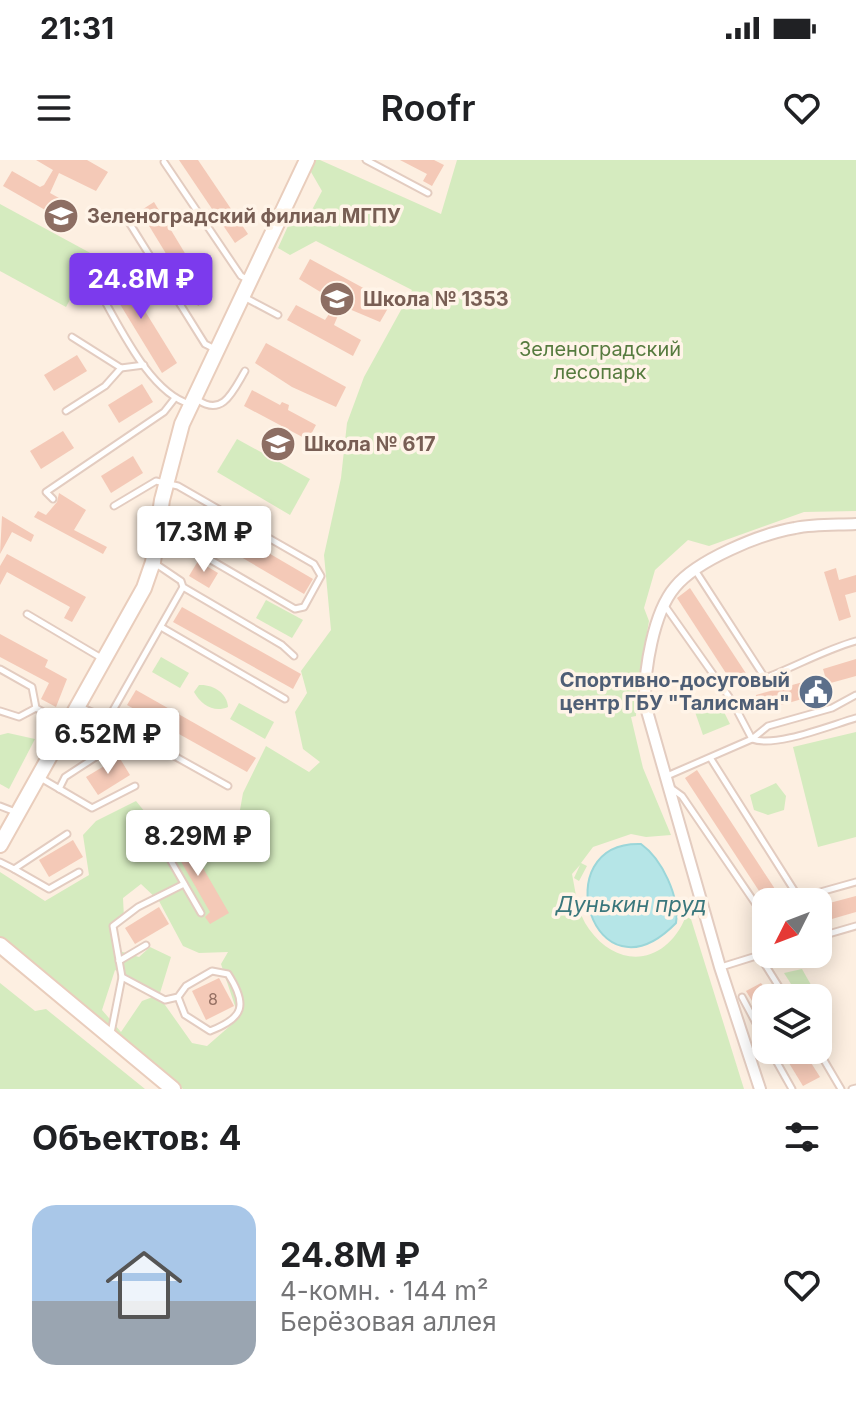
<!DOCTYPE html>
<html lang="ru">
<head>
<meta charset="utf-8">
<style>
  :root { --surface:#fff; --page:#f2f2f2; --text:#202124; --muted:#757577; --line:#e0e0e0; --accent:#7c3aed }
  body { margin:0; font-family:Inter,sans-serif; background:var(--page); color:var(--text); height:100vh; display:flex; flex-direction:column; font-size:30px; white-space:nowrap }
  * { box-sizing:border-box; margin:0 }
  p { font-size:26px; color:var(--muted) }
  .icon { flex:none; width:44px; height:44px; fill:none; stroke:currentColor; stroke-width:2; stroke-linecap:round; stroke-linejoin:round }
  .map { position:relative; height:929px; overflow:hidden }
  .panel { display:flex; flex-direction:column; background:var(--surface); flex:1 }
  .panel>* { flex:none }
  .needle { width:52px; rotate:228deg }
  .fabs { position:absolute; left:752px; top:728px; display:grid; gap:16px }
  .fabs a { display:grid; place-items:center; width:80px; height:80px; border-radius:16px; background:var(--surface); box-shadow:0 4px 20px #0003; font-size:40px }
  .price { position:absolute; translate:-50% -68px; padding:0 18px; border-radius:8px; background:#fff; color:#222; font-size:26px; line-height:52px; filter:drop-shadow(0 2px 4px #0008) }
  .price::after { content:''; position:absolute; left:50%; top:48px; width:24px; height:18px; margin-left:-12px; background:inherit; clip-path:polygon(0 0,100% 0,50% 100%) }
  .price.current { background:var(--accent); color:#fff }
  ul { padding:0; list-style:none }
  li { display:flex; align-items:center; gap:24px; height:200px; padding:0 32px }
  li+li { border-top:2px solid var(--line) }
  li span { display:grid; place-items:center; flex:none; width:224px; height:160px; border-radius:24px; color:#555 }
  li>.icon { margin-inline-start:auto }
  span .icon { width:96px; height:96px; fill:#fffc; stroke-width:1 }
  li b { font-size:34px }
  h2 { display:flex; justify-content:space-between; align-items:center; height:96px; padding:0 32px; font-size:34px }
  .status { display:flex; justify-content:space-between; align-items:center; height:56px; padding:0 40px; background:var(--surface); direction:ltr }
  .status svg { height:22px; fill:currentColor }
  header { display:flex; justify-content:space-between; align-items:center; height:104px; padding:0 32px; background:var(--surface); font-size:36px; font-weight:600 }
  .map>svg:first-child { display:block }
  .green { fill:#d5ebbf; fill-rule:evenodd }
  .water { fill:#b5e5e7; stroke:#9bd6d9; stroke-width:2 }
  .building { fill:#f4c9b7 }
  .lines { fill:none; stroke-linecap:round; stroke-linejoin:round }
  .lane-casing { stroke:#e3ccc0; stroke-width:9 }
  .street-casing { stroke:#e3ccc0; stroke-width:14 }
  .secondary-casing { stroke:#e9cdbc; stroke-width:18 }
  .lane { stroke:#fff; stroke-width:5 }
  .street { stroke:#fff; stroke-width:10 }
  .secondary { stroke:#fff; stroke-width:14 }
  .labels { text-anchor:middle; stroke-width:7; stroke-linejoin:round; paint-order:stroke }
  .number-label { font-size:16px; fill:#957063 }
  .education-label { font-size:20px; font-weight:bold; fill:#785e54; stroke:#fff4e8; text-anchor:start }
  .park-label { font-size:20px; fill:#567b3f; stroke:#fff4e8 }
  .service-label { font-size:20px; font-weight:bold; fill:#4e5e75; stroke:#fff4e8; text-anchor:end }
  .water-label { font-size:22px; font-style:italic; fill:#3a777c; stroke:#fff4e8 }
</style>
</head>
<body>
<div class="status"><b>21:31</b><svg viewBox="0 0 49 12"><path d="M0 12V9h3v3zM5 12V6h3v6zM10 12V3h3v9zM15 12V0h3v12zM26 1h20v11H26zM47 4h2v5h-2z"/></svg></div>
<header><svg class="icon" aria-label="menu" viewBox="0 0 24 24"><path d="M4 6h16M4 12h16M4 18h16"/></svg>Roofr<svg class="icon" aria-label="heart" viewBox="0 0 24 24"><path d="M12 20l-8-8c-3-5 5-10 8-4 3-6 11-1 8 4z"/></svg></header>
<div class="map">
<svg width="856" height="929" viewBox="0 0 856 929">
  <rect width="100%" height="100%" fill="#fdefe1"/>
  <!-- green -->
  <g class="green">
    <path d="M313,0H320L441,54L457,0H856V351L804,352L709,386L688,380L655,410L644,448L649,461L637,531L636,556L631,557L643,608L671,675L646,677L631,674L593,687L581,703L587,706L579,721L574,718L580,705L572,714C576,733 577,753 589,769C619,811 667,804 686,756L691,759L744,929H183L0,778V712L45,741L89,715L83,675L96,661L136,641L158,668L240,650L243,633L266,586L309,612L320,602L303,589L295,552L307,533L301,511L331,470L324,395L341,318L347,263L364,217L412,130L316,81L290,95L278,88L293,55L305,63L322,31L311,12ZM141,724L159,741L183,786L199,793L228,792L221,804L239,858L207,886L192,883L158,835L142,841L121,872L102,850L115,810L160,833L171,797L150,787L139,797L113,789L112,766L124,758L123,738Z"/>
    <path d="M0,44L94,95L66,147L0,111Z"/>
    <path d="M237,279L310,319L290,355L217,312Z"/>
    <path d="M266,440L303,460L292,478L256,458Z"/>
    <path d="M161,497L189,513L180,528L152,512Z"/>
    <path d="M199,525C213,524 227,533 228,547C214,553 201,545 194,532Z"/>
    <path d="M717,538L730,564L703,575L694,549Z"/>
    <path d="M239,543L274,562L265,579L230,559Z"/>
    <path d="M856,572V677L818,687L793,587Z"/>
    <path d="M8,573L35,579L9,629L0,624V575Z"/>
    <path d="M776,623L786,636L784,650L768,655L754,650L750,635Z"/>
    <path d="M802,809L815,832L812,838H800L784,813Z"/>
    <path d="M0,823L35,851L46,849L145,929H0Z"/>
  </g>
  <!-- water -->
  <path class="water" d="M641,684C662,699 680,737 676,763C593,848 544,681 641,684Z"/>
  <!-- building -->
  <g class="building">
    <path d="M36,0H87L108,12L96,31L59,13L50,33L77,48L68,63L3,26L12,11L40,27L44,25L53,10Z"/>
    <path d="M179,0H198L248,74L235,83Z"/>
    <path d="M400,0H434L444,5L432,26L423,21L427,14Z"/>
    <path d="M154,42L212,138L198,146L140,51Z"/>
    <path d="M310,99L391,143L380,162L342,146L334,165L361,180L353,196L287,160L296,145L325,160L337,142L299,119Z"/>
    <path d="M119,109L177,203L162,213L104,118Z"/>
    <path d="M266,183L346,227L336,247L292,227L255,203Z"/>
    <path d="M77,195L87,211L54,231L44,215Z"/>
    <path d="M142,224L153,242L119,263L108,245Z"/>
    <path d="M252,230L280,245L282,242L289,245L288,250L316,265L308,280L244,246Z"/>
    <path d="M63,271L74,288L41,309L30,291Z"/>
    <path d="M133,296L143,313L111,333L101,316Z"/>
    <path d="M59,333L86,350L74,370L107,387L103,394L34,357L38,351L46,355L57,342Z"/>
    <path d="M2,356L34,375L31,382L12,372L0,394Z"/>
    <path d="M209,358L313,419L304,434L200,373Z"/>
    <path d="M7,394L86,437L72,462L64,458L70,447L7,412L0,425V406Z"/>
    <path d="M198,401L218,413L209,428L189,416Z"/>
    <path d="M836,408L839,420L856,415V432L845,435L851,457L839,461L824,412Z"/>
    <path d="M690,428L749,518L735,527L677,438Z"/>
    <path d="M182,447L301,514L293,529L173,462Z"/>
    <path d="M0,474L48,500L45,507L67,519L56,547L41,539L49,523L0,497Z"/>
    <path d="M856,499V516L827,524L830,531L760,551L756,535L825,516L823,509Z"/>
    <path d="M136,530L256,598L247,612L127,545Z"/>
    <path d="M119,597L130,615L98,635L86,617Z"/>
    <path d="M697,610L775,729L763,737L685,618Z"/>
    <path d="M184,675L229,753L210,764L205,757L210,752L175,691L168,695L163,686Z"/>
    <path d="M73,680L83,697L49,717L39,700Z"/>
    <path d="M856,736V752L818,763V746Z"/>
    <path d="M159,747L169,764L135,784L125,768Z"/>
    <path d="M219,818L234,846L206,860L192,831Z"/>
    <path d="M761,823L771,838H766V864L746,831Z"/>
    <path d="M781,890H803L820,917L803,926Z"/>
  </g>
  <g class="lines">
    <defs>
      <g id="lane">
        <path d="M366,0L428,33"/>
        <path d="M164,2L241,116L249,120"/>
        <path d="M130,64L205,184L215,189"/>
        <path d="M96,126C118,162 148,232 190,244"/>
        <path d="M244,137L278,155"/>
        <path d="M72,177L121,208L144,205"/>
        <path d="M198,240C223,257 233,231 245,211"/>
        <path d="M66,251L105,226L121,208"/>
        <path d="M53,339L46,332L164,252L175,238"/>
        <path d="M114,346L156,321L178,326L314,404L321,416L304,447L295,449L192,389L157,374"/>
        <path d="M153,402L181,421L183,427L282,485L294,496"/>
        <path d="M695,410L765,518C797,506 824,490 856,481"/>
        <path d="M665,446L732,541L752,579C775,588 831,565 856,558"/>
        <path d="M27,454L103,499"/>
        <path d="M161,467L285,539"/>
        <path d="M0,509L32,527L36,548L67,566"/>
        <path d="M80,547L108,559L183,427"/>
        <path d="M0,551L19,557L36,548"/>
        <path d="M108,559L228,626"/>
        <path d="M711,599L799,738L790,742"/>
        <path d="M667,616L752,579L768,566L832,548L856,535"/>
        <path d="M39,617L92,648L135,626"/>
        <path d="M671,628L682,636L766,759"/>
        <path d="M59,629L65,617L111,587"/>
        <path d="M0,646L18,653"/>
        <path d="M171,701L201,753"/>
        <path d="M0,702L14,709L67,674"/>
        <path d="M14,709L49,729L79,712"/>
        <path d="M799,738L856,722"/>
        <path d="M818,777L856,766"/>
        <path d="M759,795L786,838"/>
        <path d="M119,801L146,785"/>
        <path d="M721,807L766,793"/>
        <path d="M122,817L165,840L178,837L185,855L210,871C244,858 248,845 228,814L212,811L186,826L178,837"/>
        <path d="M742,837L766,882"/>
        <path d="M111,873L122,817L113,766L138,747L184,724"/>
        <path d="M770,890L792,929"/>
        <path d="M818,890L841,929"/>
        <path d="M852,929L856,928"/>
      </g>
      <path id="street" d="M760,929L720,807L645,544C644,511 653,453 675,427C697,400 760,374 795,368C814,364 836,365 856,364"/>
      <g id="secondary">
        <path d="M0,685L144,428L153,402L162,340L182,264L307,0"/>
        <path d="M0,785L173,929"/>
      </g>
    </defs>
    <!-- lane casing -->
    <use href="#lane" class="lane-casing"/>
    <!-- street casing -->
    <use href="#street" class="street-casing"/>
    <!-- secondary casing -->
    <use href="#secondary" class="secondary-casing"/>
    <!-- lane -->
    <use href="#lane" class="lane"/>
    <!-- street -->
    <use href="#street" class="street"/>
    <!-- secondary -->
    <use href="#secondary" class="secondary"/>
  </g>
  <!-- icons -->
  <defs>
    <symbol id="university-disc" viewBox="-11 -11 22 22"><circle r="9.5" fill="#8d6e63" stroke="#fff4e8"/><path d="M0-5L7-2L0 1L-7-2ZM-4 1L0 2.5L4 1V4Q0 6-4 4Z" fill="#fff"/></symbol>
    <symbol id="school-disc" viewBox="-11 -11 22 22"><circle r="9.5" fill="#8d6e63" stroke="#fff4e8"/><path d="M0-5L7-2L0 1L-7-2ZM-4 1L0 2.5L4 1V4Q0 6-4 4Z" fill="#fff"/></symbol>
    <symbol id="civic-disc" viewBox="-11 -11 22 22"><circle r="9.5" fill="#5c6f8a" stroke="#fff4e8"/><path d="M-.6-6.5H3V-4.5H.6V-3L4-1V1h2V6H-6V1h2V-1L-.6-3ZM-1.2 2.5V6h2.4V2.5Z" fill="#fff"/></symbol>
  </defs>
  <g fill-rule="evenodd">
    <use href="#university-disc" x="41" y="36" width="40" height="40"/>
    <use href="#school-disc" x="317" y="119" width="40" height="40"/>
    <use href="#school-disc" x="258" y="264" width="40" height="40"/>
    <use href="#civic-disc" x="796" y="512" width="40" height="40"/>
  </g>
  <g class="labels">
    <!-- number labels -->
    <g class="number-label">
      <text x="213" y="845">8</text>
    </g>
    <!-- education labels -->
    <g class="education-label">
      <text x="87" y="63">Зеленоградский филиал МГПУ</text>
      <text x="363" y="146">Школа № 1353</text>
      <text x="304" y="291">Школа № 617</text>
    </g>
    <!-- park labels -->
    <g class="park-label">
      <text x="600" y="196">Зеленоградский<tspan x="600" dy="23">лесопарк</tspan></text>
    </g>
    <!-- service labels -->
    <g class="service-label">
      <text x="790" y="527">Спортивно-досуговый<tspan x="790" dy="23">центр ГБУ "Талисман"</tspan></text>
    </g>
    <!-- water labels -->
    <g class="water-label">
      <text x="631" y="752">Дунькин пруд</text>
    </g>
  </g>
</svg>
<div class="fabs">
<a><svg class="needle" viewBox="-14 -14 28 28"><path d="M0-13l5 13h-10z" fill="#e53935"/><path d="M0 13l5-13h-10z" fill="#757577"/></svg></a>
<a><svg class="icon" aria-label="layers" viewBox="0 0 24 24"><path d="M12 4l9 5-9 5-9-5zM3 14l9 5 9-5"/></svg></a>
</div>
<b class="price current" style="left:141px;top:161px">24.8M ₽</b>
<b class="price" style="left:204px;top:414px">17.3M ₽</b>
<b class="price" style="left:108px;top:616px">6.52M ₽</b>
<b class="price" style="left:198px;top:718px">8.29M ₽</b>
</div>
<section class="panel">
<h2>Объектов: 4<svg class="icon" aria-label="filters" viewBox="0 0 24 24"><path d="M4 7h16M4 17h16"/><circle cx="9" cy="7" r="2"/><circle cx="15" cy="17" r="2"/></svg></h2>
<ul>
<li><span style="background:linear-gradient(#a9c7e8 60%,#9aa5b1 0)"><svg class="icon" aria-label="home" viewBox="0 0 24 24"><path d="M3 11l9-7 9 7M6 9v11h12V9"/></svg></span><div><b>24.8M ₽</b><p>4-комн. · 144 m²</p><p>Берёзовая аллея</p></div><svg class="icon" aria-label="heart" viewBox="0 0 24 24"><path d="M12 20l-8-8c-3-5 5-10 8-4 3-6 11-1 8 4z"/></svg></li>
</ul>
</section>
</body>
</html>
